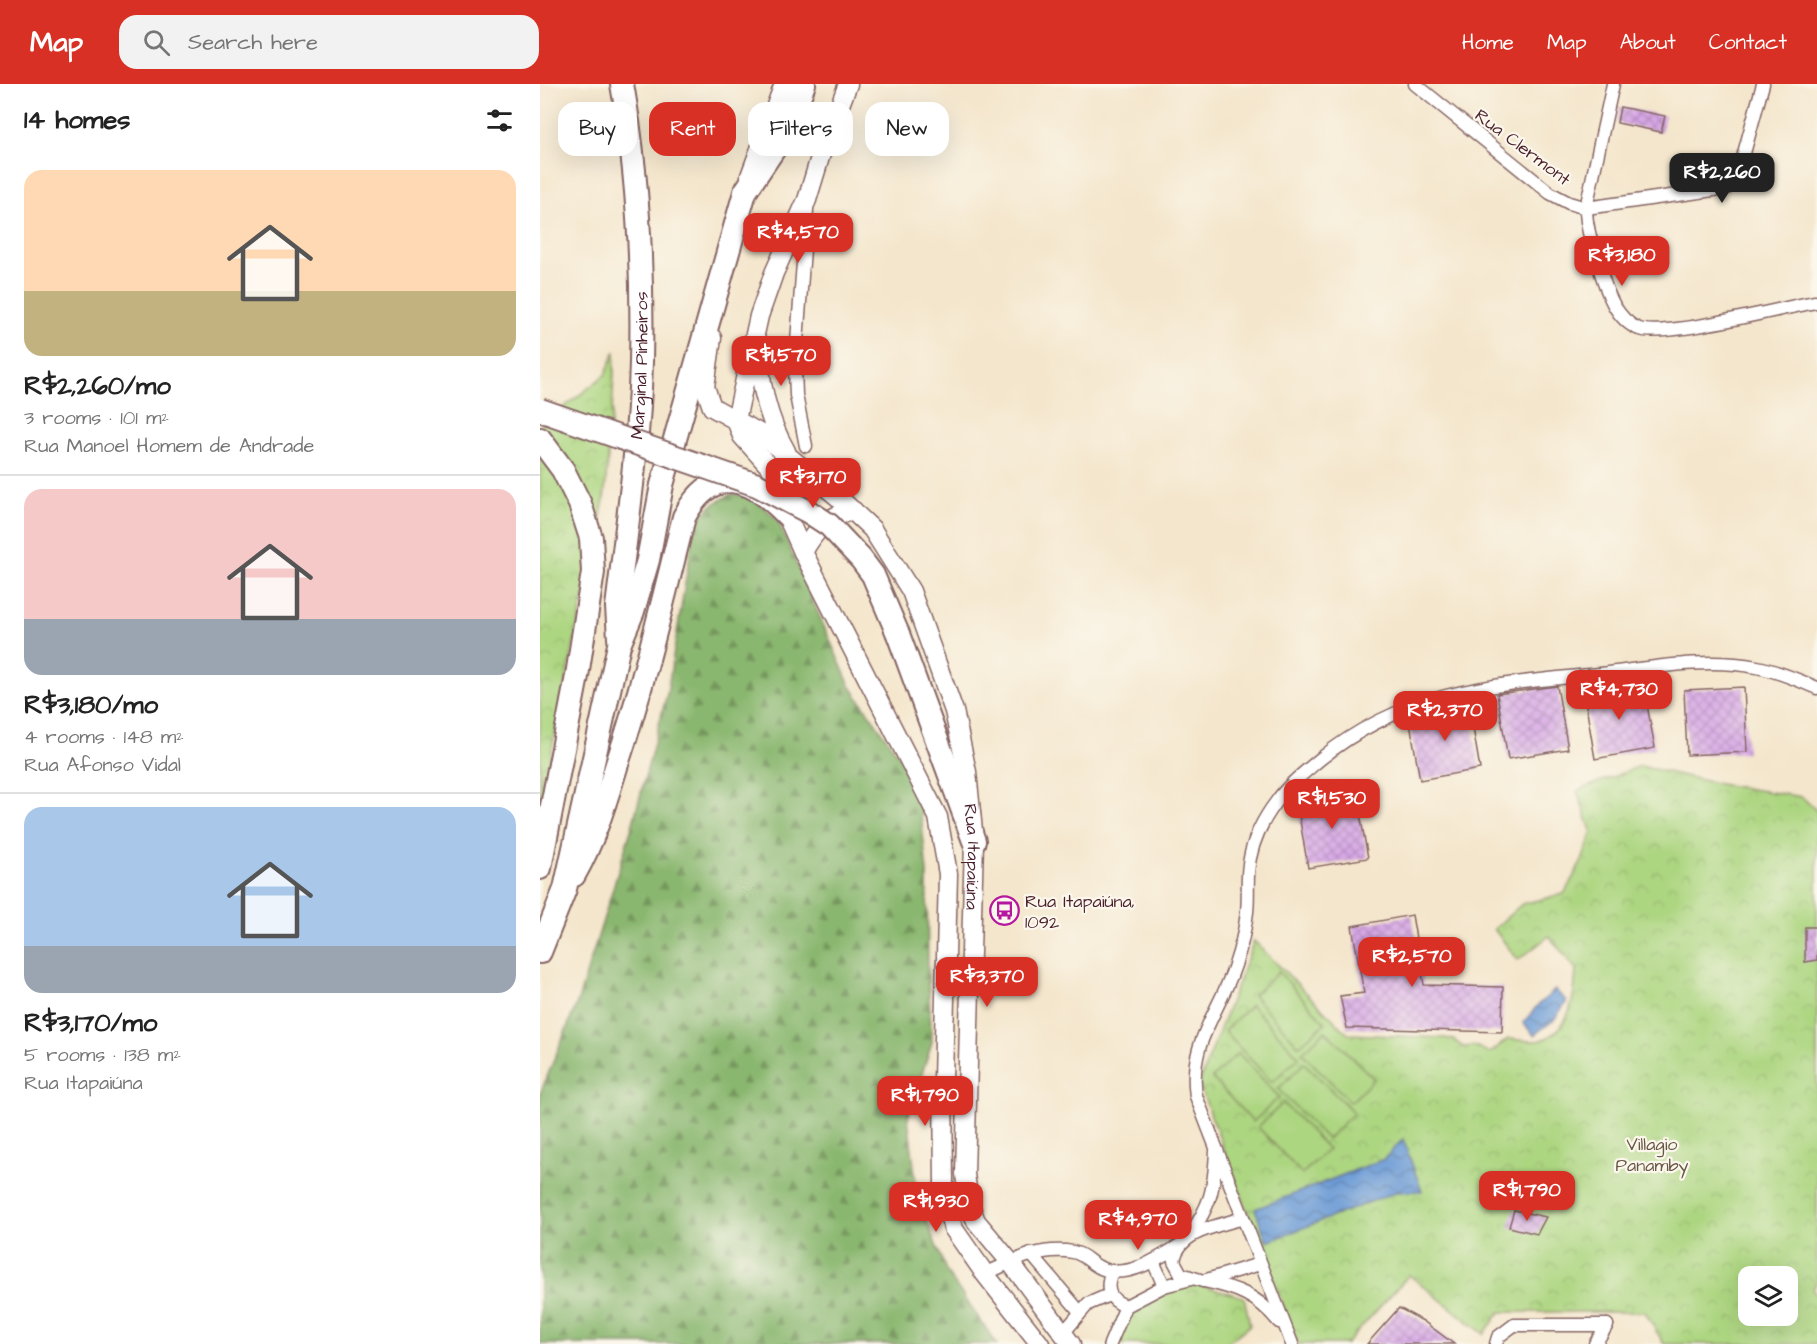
<!DOCTYPE html>
<html lang="en">
<head>
<meta charset="utf-8">
<style>
  :root { --surface:#fff; --page:#f2f2f2; --text:#222; --muted:#767676; --line:#e0e0e0; --accent:#d93025 }
  body { margin:0; font-family:"Architects Daughter",sans-serif; background:var(--page); color:var(--text); height:100vh; display:flex; flex-direction:column; font-size:22px; white-space:nowrap }
  * { box-sizing:border-box; margin:0 }
  p { font-size:20px; color:var(--muted) }
  .icon { flex:none; width:33px; height:33px; fill:none; stroke:currentColor; stroke-width:2; stroke-linecap:round; stroke-linejoin:round }
  .map { position:relative; flex:1; overflow:hidden }
  .sheet { display:flex; flex-direction:column; background:var(--surface); width:540px }
  .sheet>* { flex:none }
  .hud { position:absolute; left:18px; top:18px; width:570px; height:54px; display:flex; gap:12px }
  .tools { position:absolute; left:1198px; top:1182px; display:grid; gap:12px }
  .tools a { display:grid; place-items:center; width:60px; height:60px; border-radius:12px; background:var(--surface); box-shadow:0 6px 24px #0002; font-size:30px }
  .price { position:absolute; translate:-50% -51px; padding:0 14px; border-radius:12px; background:var(--accent); color:#fff; font-size:20px; line-height:39px; filter:drop-shadow(0 2px 3px #0008) }
  .price::after { content:''; position:absolute; left:50%; top:36px; width:18px; height:14px; margin-left:-9px; background:inherit; clip-path:polygon(0 0,100% 0,50% 100%) }
  .price.active { background:#222; color:#fff }
  ul { padding:0; list-style:none }
  li { display:grid; align-content:center; gap:12px; height:318px; padding:0 24px }
  li+li { border-top:2px solid var(--line) }
  li span { display:grid; place-items:center; height:186px; border-radius:18px; color:#555 }
  li>.icon { margin-inline-start:auto }
  span .icon { width:108px; height:108px; fill:#fffc; stroke-width:1 }
  li b { font-size:26px }
  h2 { display:flex; justify-content:space-between; align-items:center; height:72px; padding:0 24px; font-size:26px }
  .pill { padding:0 21px; border-radius:18px; background:var(--surface); box-shadow:0 6px 24px #0002; font-size:21px; line-height:54px }
  .pill.active { background:var(--accent); color:#fff }
  header { display:flex; align-items:center; gap:36px; box-sizing:border-box; height:84px; padding:0 30px; background:var(--accent); color:#fff }
  header strong { font-size:28px }
  nav { display:flex; gap:33px; margin-inline-start:auto; font-size:21px }
  .search { width:420px; height:54px; background:var(--page); display:flex; align-items:center; gap:15px; box-sizing:border-box; padding:0 21px; border-radius:18px; color:var(--muted); font-size:22px }
  main { display:flex; flex:1; min-height:0 }
  .map>svg:first-child { display:block }
  .forest { fill:url(#forest-firs); stroke:#6a6b4d; stroke-width:1.5 }
  .park { fill:url(#park-crowns); stroke:#7c7a56; stroke-width:1.5; fill-rule:evenodd }
  .pitch { fill:#add681; stroke:#7c7a56; stroke-width:1.5 }
  .water { fill:url(#water-waves); stroke:#5c5e80; stroke-width:1.5 }
  .building { fill:url(#building-cross-hatch) }
  .lines { fill:none; stroke-linecap:round; stroke-linejoin:round }
  .minor-casing { stroke:#866563; stroke-width:15 }
  .secondary-casing { stroke:#866563; stroke-width:21 }
  .motorway-casing { stroke:#866563; stroke-width:26 }
  .minor { stroke:#fff; stroke-width:12 }
  .secondary { stroke:#fff; stroke-width:18 }
  .motorway { stroke:#fff; stroke-width:22 }
  .motorway-bridge-casing { stroke:#866563; stroke-width:26; stroke-linecap:butt }
  .motorway-bridge { stroke:#fff; stroke-width:22 }
  .labels { text-anchor:middle; stroke-width:4.5; stroke-linejoin:round; paint-order:stroke }
  .street-label { font-size:18px; fill:#4a1f2b; stroke:#fbf7ec }
  .poi-label { font-size:18px; fill:#4a1f2b; stroke:#fbf7ec; text-anchor:start }
  .park-label { font-size:18px; fill:#685645; stroke:#fbf7ec }
</style>
</head>
<body>
<header>
<strong>Map</strong>
<div class="search"><svg class="icon" aria-label="search" viewBox="0 0 24 24"><circle cx="10" cy="10" r="6"/><path d="M15 15l6 6"/></svg>Search here</div>
<nav><a>Home</a><a>Map</a><a>About</a><a>Contact</a></nav>
</header>
<main>
<section class="sheet">
<h2>14 homes<svg class="icon" aria-label="filters" viewBox="0 0 24 24"><path d="M4 7h16M4 17h16"/><circle cx="9" cy="7" r="2"/><circle cx="15" cy="17" r="2"/></svg></h2>
<ul>
<li><span style="background:linear-gradient(#ffd9b3 65%,#c2b280 0)"><svg class="icon" aria-label="home" viewBox="0 0 24 24"><path d="M3 11l9-7 9 7M6 9v11h12V9"/></svg></span><div><b>R$2,260/mo</b><p>3 rooms · 101 m²</p><p>Rua Manoel Homem de Andrade</p></div></li>
<li><span style="background:linear-gradient(#f6c9c9 70%,#9aa5b1 0)"><svg class="icon" aria-label="home" viewBox="0 0 24 24"><path d="M3 11l9-7 9 7M6 9v11h12V9"/></svg></span><div><b>R$3,180/mo</b><p>4 rooms · 148 m²</p><p>Rua Afonso Vidal</p></div></li>
<li><span style="background:linear-gradient(#a9c7e8 75%,#9aa5b1 0)"><svg class="icon" aria-label="home" viewBox="0 0 24 24"><path d="M3 11l9-7 9 7M6 9v11h12V9"/></svg></span><div><b>R$3,170/mo</b><p>5 rooms · 138 m²</p><p>Rua Itapaiúna</p></div></li>
</ul>
</section>
<div class="map">
<svg width="1277" height="1260" viewBox="0 0 1277 1260">
  <defs>
    <pattern id="forest-firs" width="22" height="20" patternUnits="userSpaceOnUse" patternTransform="scale(1.5)"><rect width="22" height="20" fill="#8ab76f"/><path d="M5 1l3.5 6h-7zM16 11l3.5 6h-7z" fill="#73945b"/></pattern>
    <pattern id="park-crowns" width="20" height="18" patternUnits="userSpaceOnUse" patternTransform="scale(1.5)"><rect width="20" height="18" fill="#add681"/><path d="M2 6a3 3 0 1 1 6 0M12 15a3 3 0 1 1 6 0" fill="none" stroke="#96b770"/></pattern>
    <pattern id="water-waves" width="16" height="10" patternUnits="userSpaceOnUse" patternTransform="scale(1.5)"><rect width="16" height="10" fill="#6d9cd6"/><path d="M0 5q4-4 8 0t8 0" fill="none" stroke="#5c7fae"/></pattern>
    <pattern id="building-cross-hatch" width="8" height="8" patternUnits="userSpaceOnUse" patternTransform="scale(1.5)"><rect width="8" height="8" fill="#d7a8e6"/><path d="M0 0l8 8M0 8l8-8" fill="none" stroke="#b088bb"/></pattern>
  </defs>
  <rect width="100%" height="100%" fill="#fbf7ec"/>
  <filter id="ink" filterUnits="userSpaceOnUse"><feTurbulence type="fractalNoise" baseFrequency=".0167" numOctaves="2"/><feDisplacementMap in="SourceGraphic" scale="12" xChannelSelector="R" yChannelSelector="G"/><feConvolveMatrix kernelMatrix="1 2 1 2 8 2 1 2 1" color-interpolation-filters="sRGB"/></filter>
  <filter id="wash" filterUnits="userSpaceOnUse"><feTurbulence type="fractalNoise" baseFrequency=".008" numOctaves="4" result="noise"/><feDisplacementMap in="SourceGraphic" scale="24" xChannelSelector="R" yChannelSelector="G"/><feGaussianBlur stdDeviation="1.35" result="paint"/><feColorMatrix in="noise" values="0 0 0 0 0 0 0 0 0 0 0 0 0 0 0 0 0 1.4 0 .05"/><feComposite in="paint" operator="in"/></filter>
  <g filter="url(#wash)">
    <rect width="100%" height="100%" fill="#f4e6cc"/>
    <!-- forest -->
    <path class="forest" d="M191,410L212,413L237,435L310,602L363,678L380,721L387,788L388,897L392,958L368,1034L378,1115L407,1189L457,1260H0V1010L38,917L92,743L127,610L155,439L170,422Z"/>
    <!-- park -->
    <g class="park">
      <path d="M75,267L72,329L64,416L0,722V342L65,291Z"/>
      <path d="M1100,682L1179,700L1262,713L1277,727V1196L1273,1205L1277,1212V1260H1124L1105,1228H960L944,1250L869,1191L806,1260H758L659,1000L714,857L808,950L905,954L914,956L923,963L935,962L950,969L968,955C977,955 992,959 1001,956C1031,946 1035,912 1036,885L1009,852L978,876L954,845L982,820L1024,810L1042,777L1052,749L1037,707ZM1209,1192H1248V1232H1209Z"/>
      <path d="M652,1199L704,1213L710,1241L686,1260H576L585,1244L590,1225L624,1205Z"/>
    </g>
    <!-- pitch -->
    <g class="pitch">
      <path d="M739,888L785,939L759,962L713,911Z"/>
      <path d="M711,921L759,973L732,998L684,947Z"/>
      <path d="M785,947L834,995L811,1018L762,969Z"/>
      <path d="M698,969L739,1013L713,1038L672,994Z"/>
      <path d="M764,979L814,1029L787,1055L738,1005Z"/>
      <path d="M743,1019L788,1065L762,1090L718,1043Z"/>
    </g>
    <!-- water -->
    <g class="water">
      <path d="M1015,906L1027,917L1014,936L994,951L983,939L997,922Z"/>
      <path d="M863,1055L882,1107L856,1108L727,1158L715,1125L844,1075Z"/>
    </g>
    <g id="blocks">
      <!-- building -->
      <g class="building">
        <path d="M1080,23L1125,32L1121,48L1077,39Z"/>
        <path d="M1103,599L1115,664L1055,675L1044,610Z"/>
        <path d="M1017,602L1028,665L968,675L957,610Z"/>
        <path d="M1204,603L1207,668L1147,671L1144,606Z"/>
        <path d="M929,620L940,685L880,696L869,633Z"/>
        <path d="M816,708L828,774L768,784L757,719Z"/>
        <path d="M872,831L884,901L963,903L962,948L807,944L800,912L824,909L812,842Z"/>
        <path d="M1265,843H1277V876L1265,878Z"/>
        <path d="M974,1126L1006,1133L997,1150L969,1143Z"/>
        <path d="M859,1224L883,1237L914,1260H827Z"/>
      </g>
    </g>
  </g>
  <g filter="url(#ink)">
    <use href="#blocks" fill-opacity="0" stroke="#866563" stroke-width="1.5"/>
    <g class="lines">
      <defs>
        <g id="minor">
          <path d="M875,0L1010,109L1029,119L1046,124L1187,104L1198,91L1223,0"/>
          <path d="M1073,0L1046,124C1046,146 1054,165 1060,186C1067,208 1076,236 1099,245C1125,254 1242,224 1275,218"/>
          <path d="M266,362L256,311L255,284L267,126"/>
          <path d="M703,1134C678,1142 638,1147 634,1177L641,1190L663,1197L720,1180"/>
          <path d="M648,1154C671,1120 674,1107 676,1067"/>
          <path d="M491,1170L540,1228"/>
          <path d="M613,1177L624,1202"/>
          <path d="M572,1187C565,1204 568,1216 586,1222"/>
          <path d="M445,1190C473,1177 501,1162 533,1168C544,1170 548,1177 557,1182C583,1198 616,1176 638,1162"/>
          <path d="M664,1197C697,1204 717,1211 739,1238"/>
          <path d="M524,1248L548,1220L569,1211"/>
          <path d="M570,1260L586,1222L624,1202L651,1195"/>
          <path d="M752,1260L656,1012C648,958 679,930 695,881C701,864 705,845 707,828C709,810 706,791 710,774C714,753 724,734 737,717C748,701 765,688 779,676C864,606 955,600 1060,590C1111,584 1166,573 1217,583C1238,587 1258,596 1277,604"/>
          <path d="M956,1260L958,1253L974,1241H1067"/>
          <path d="M1055,1260L1067,1241"/>
        </g>
        <g id="secondary">
          <path d="M308,0L281,70L267,116L234,189L219,232L196,336L202,352L236,390L246,430L263,468L398,733L408,790L403,996L404,1104L409,1131L413,1144L445,1190L500,1260"/>
          <path d="M210,92L244,0"/>
          <path id="s1" d="M172,254L165,303L172,323L221,350L298,413L332,445L371,507L414,627L427,688L434,757L425,1090L429,1119L436,1137L471,1179L531,1260"/>
          <path d="M218,258C219,296 227,334 246,367"/>
          <path d="M263,468C275,447 288,430 314,427"/>
        </g>
        <g id="motorway">
          <path d="M0,355L23,386L40,420L51,454L53,488L37,592L0,784"/>
          <path d="M358,550L434,757"/>
          <path id="s2" d="M79,554L77,523C87,442 99,360 101,278C103,186 98,90 82,0"/>
          <path d="M34,791C54,756 65,719 77,680C104,599 123,516 144,433C173,379 210,393 246,430"/>
          <path d="M0,868L25,805L79,561L93,527L108,476L122,401L205,108L246,47L264,0"/>
        </g>
      </defs>
      <!-- minor casing -->
      <use href="#minor" class="minor-casing"/>
      <!-- secondary casing -->
      <use href="#secondary" class="secondary-casing"/>
      <!-- motorway casing -->
      <use href="#motorway" class="motorway-casing"/>
      <!-- minor -->
      <use href="#minor" class="minor"/>
      <!-- secondary -->
      <use href="#secondary" class="secondary"/>
      <!-- motorway -->
      <use href="#motorway" class="motorway"/>
      <defs>
        <path id="motorway-bridge" d="M0,326L217,401L269,428L289,441L321,475L333,491L358,550"/>
      </defs>
      <!-- motorway-bridge casing -->
      <use href="#motorway-bridge" class="motorway-bridge-casing"/>
      <!-- motorway-bridge -->
      <use href="#motorway-bridge" class="motorway-bridge"/>
    </g>
  </g>
  <!-- icons -->
  <defs>
    <symbol id="bus-ring" viewBox="-11 -11 22 22"><circle r="9.5" fill="#fbf7ec" stroke="#b5179e" stroke-width="1.5"/><path d="M-5-6H5V4H4V6H2V4H-2V6H-4V4H-5ZM-3.5-4V0h7V-4ZM-3.5 1.2v1.5H-2V1.2ZM2 1.2v1.5H3.5V1.2Z" fill="#b5179e"/></symbol>
  </defs>
  <g fill-rule="evenodd">
    <use href="#bus-ring" x="448" y="810" width="33" height="33"/>
  </g>
  <g class="labels">
    <!-- street labels -->
    <g class="street-label">
      <text transform="translate(983 63) rotate(37)" y="6">Rua Clermont</text>
      <text dy="6" stroke="none"><textPath href="#s2" startOffset="274">Marginal Pinheiros</textPath></text>
      <text dy="6" stroke="none"><textPath href="#s1" startOffset="621">Rua Itapaiúna</textPath></text>
    </g>
    <!-- poi labels -->
    <g class="poi-label">
      <text x="485" y="823">Rua Itapaiúna,<tspan x="485" dy="21">1092</tspan></text>
    </g>
    <!-- park labels -->
    <g class="park-label">
      <text x="1112" y="1066">Villagio<tspan x="1112" dy="21">Panamby</tspan></text>
    </g>
  </g>
</svg>
<div class="tools">
<a><svg class="icon" aria-label="layers" viewBox="0 0 24 24"><path d="M12 4l9 5-9 5-9-5zM3 14l9 5 9-5"/></svg></a>
</div>
<b class="price active" style="left:1182px;top:120px">R$2,260</b>
<b class="price" style="left:258px;top:180px">R$4,570</b>
<b class="price" style="left:1082px;top:203px">R$3,180</b>
<b class="price" style="left:241px;top:303px">R$1,570</b>
<b class="price" style="left:273px;top:425px">R$3,170</b>
<b class="price" style="left:1079px;top:637px">R$4,730</b>
<b class="price" style="left:905px;top:658px">R$2,370</b>
<b class="price" style="left:792px;top:746px">R$1,530</b>
<b class="price" style="left:872px;top:904px">R$2,570</b>
<b class="price" style="left:447px;top:924px">R$3,370</b>
<b class="price" style="left:385px;top:1043px">R$1,790</b>
<b class="price" style="left:987px;top:1138px">R$1,790</b>
<b class="price" style="left:396px;top:1149px">R$1,930</b>
<b class="price" style="left:598px;top:1167px">R$4,970</b>
<div class="hud">
<a class="pill">Buy</a>
<a class="pill active">Rent</a>
<a class="pill">Filters</a>
<a class="pill">New</a>
</div>
</div>
</main>
</body>
</html>
